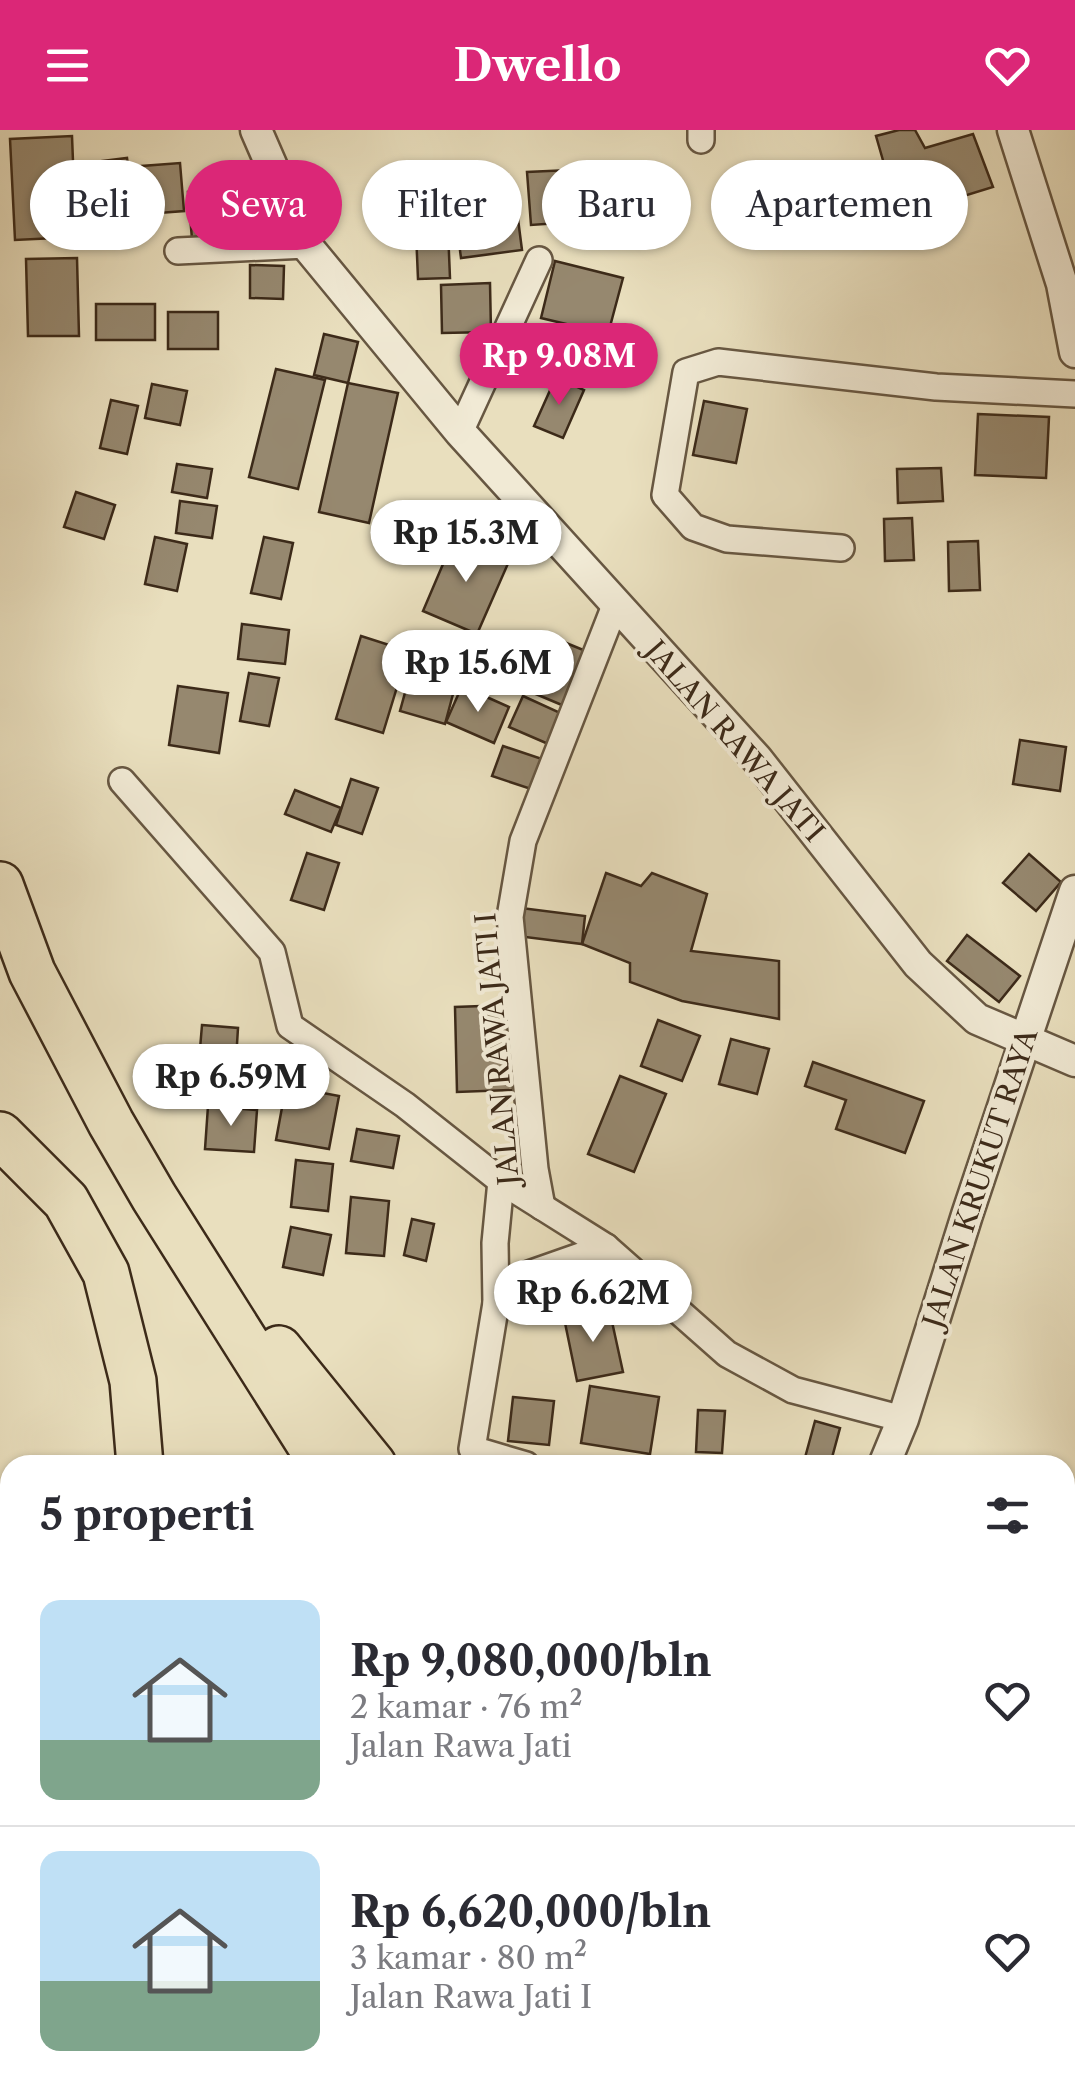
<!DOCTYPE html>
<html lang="id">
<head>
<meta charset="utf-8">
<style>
  :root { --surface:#fff; --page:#f7f7f7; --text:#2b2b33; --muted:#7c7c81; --line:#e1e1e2; --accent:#db2777 }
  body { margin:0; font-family:"Libre Caslon Text",serif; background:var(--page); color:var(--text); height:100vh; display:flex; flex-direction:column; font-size:38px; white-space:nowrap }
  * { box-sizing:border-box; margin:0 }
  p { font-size:32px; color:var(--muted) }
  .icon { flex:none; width:55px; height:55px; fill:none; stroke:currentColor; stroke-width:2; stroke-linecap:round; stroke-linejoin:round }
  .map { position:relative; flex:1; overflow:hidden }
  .sheet { position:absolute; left:0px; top:1325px; width:1075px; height:642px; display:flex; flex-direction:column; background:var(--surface); border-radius:30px 30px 0 0; box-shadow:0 2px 8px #0004 }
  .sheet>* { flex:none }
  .guide { position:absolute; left:30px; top:30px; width:1015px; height:90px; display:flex; gap:20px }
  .price { position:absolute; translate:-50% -85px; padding:0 22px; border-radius:35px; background:#fff; color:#222; font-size:32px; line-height:65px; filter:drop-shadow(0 2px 5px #0008) }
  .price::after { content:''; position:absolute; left:50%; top:60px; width:30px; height:22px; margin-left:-15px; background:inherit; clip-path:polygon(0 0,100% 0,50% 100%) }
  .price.current { background:var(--accent); color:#fff }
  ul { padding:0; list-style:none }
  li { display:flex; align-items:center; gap:30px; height:250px; padding:0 40px }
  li+li { border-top:2px solid var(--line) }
  li span { display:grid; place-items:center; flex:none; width:280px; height:200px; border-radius:20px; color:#555 }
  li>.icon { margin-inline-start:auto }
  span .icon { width:120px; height:120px; fill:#fffc; stroke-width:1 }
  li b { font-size:42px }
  h2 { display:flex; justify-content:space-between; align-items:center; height:120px; padding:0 40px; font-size:42px }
  .tag { padding:0 35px; border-radius:45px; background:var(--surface); box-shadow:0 2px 8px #0004; font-size:35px; line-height:90px }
  .tag.current { background:var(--accent); color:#fff }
  header { display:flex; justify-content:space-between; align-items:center; height:130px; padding:0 40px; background:var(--accent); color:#fff; font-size:45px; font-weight:700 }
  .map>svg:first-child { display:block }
  .building { fill:#96886f; stroke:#3c2a19; stroke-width:2.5 }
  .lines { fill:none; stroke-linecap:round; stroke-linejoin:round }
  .minor-casing { stroke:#675742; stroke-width:30 }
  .tertiary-casing { stroke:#675742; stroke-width:35 }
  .motorway-casing { stroke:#3c2a19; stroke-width:50 }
  .minor { stroke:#f1ead5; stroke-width:25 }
  .tertiary { stroke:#f1ead5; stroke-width:30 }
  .motorway { stroke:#e9dfbe; stroke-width:45 }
  .labels { text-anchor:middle; stroke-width:8; stroke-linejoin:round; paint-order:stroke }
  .street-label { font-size:28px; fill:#3c2a19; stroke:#f1ead5 }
</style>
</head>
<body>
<header><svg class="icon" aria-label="menu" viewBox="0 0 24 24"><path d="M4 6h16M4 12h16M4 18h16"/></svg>Dwello<svg class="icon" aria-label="heart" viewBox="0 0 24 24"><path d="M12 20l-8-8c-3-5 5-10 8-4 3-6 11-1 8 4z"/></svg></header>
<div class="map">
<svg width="1075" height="1966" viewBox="0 0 1075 1966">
  <rect width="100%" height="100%" fill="#e9dfbe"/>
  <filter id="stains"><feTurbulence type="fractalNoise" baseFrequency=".002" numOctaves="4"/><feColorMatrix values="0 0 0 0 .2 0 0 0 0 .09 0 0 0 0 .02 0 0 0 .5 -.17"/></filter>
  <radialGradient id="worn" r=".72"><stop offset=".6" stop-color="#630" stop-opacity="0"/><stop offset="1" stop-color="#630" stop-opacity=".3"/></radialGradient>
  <!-- building -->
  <g class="building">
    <path d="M899,0H915L925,18L973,4L993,57L899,86L876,6Z"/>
    <path d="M72,6L76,107L15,110L10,9Z"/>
    <path d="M127,28L134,82L85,89L78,34Z"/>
    <path d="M180,33L184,81L146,84L142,36Z"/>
    <path d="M570,40L573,92L531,95L527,42Z"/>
    <path d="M261,57L265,104L192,109L188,62Z"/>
    <path d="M514,58L522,120L461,128L453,66Z"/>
    <path d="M448,100L450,148L418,149L416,102Z"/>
    <path d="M77,128L79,206H28L26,129Z"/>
    <path d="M555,131L623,148L608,204L541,188Z"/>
    <path d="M250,135L284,136L283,169L250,168Z"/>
    <path d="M490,153L491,202L442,203L441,155Z"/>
    <rect x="96" y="174" width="59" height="36"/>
    <rect x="168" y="182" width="50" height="37"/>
    <path d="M324,204L358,212L348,253L314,245Z"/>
    <path d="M276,239L325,250L298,359L249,347Z"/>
    <path d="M556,247L584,260L563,308L534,296Z"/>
    <path d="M348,253L398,263L369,393L319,382Z"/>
    <path d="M152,254L187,261L180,295L145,288Z"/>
    <path d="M111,270L138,276L127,324L100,318Z"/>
    <path d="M704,271L747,279L736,333L693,325Z"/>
    <path d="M978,284L1049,287L1046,348L975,345Z"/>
    <path d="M177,334L212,339L207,368L172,362Z"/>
    <path d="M941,338L943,371L898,373L897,339Z"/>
    <path d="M76,362L115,375L104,409L64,397Z"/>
    <path d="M180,371L217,376L212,408L176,403Z"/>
    <path d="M912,388L914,430L885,431L884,389Z"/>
    <path d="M455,406L510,429L477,504L423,481Z"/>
    <path d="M155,407L187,414L177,461L145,454Z"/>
    <path d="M264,407L293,413L281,469L251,463Z"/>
    <path d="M978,411L980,460L949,461L948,412Z"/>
    <path d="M242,494L289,500L285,534L238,529Z"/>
    <path d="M361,506L408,521L383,603L336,589Z"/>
    <path d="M554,508L593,524L569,578L531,562Z"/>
    <path d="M411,541L456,553L445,594L400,581Z"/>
    <path d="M249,543L279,548L269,596L240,591Z"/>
    <path d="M178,556L228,563L219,623L169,615Z"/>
    <path d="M462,556L509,577L494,613L446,592Z"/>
    <path d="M523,566L567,586L553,616L509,597Z"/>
    <path d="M1020,610L1066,617L1060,661L1013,654Z"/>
    <path d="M503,616L548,631L537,661L492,646Z"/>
    <path d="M351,649L378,658L362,704L336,695Z"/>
    <path d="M295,660L341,678L331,702L285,684Z"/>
    <path d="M307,723L339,733L324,780L291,770Z"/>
    <path d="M1029,724L1061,752L1036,781L1003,753Z"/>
    <path d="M606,743L641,756L652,743L707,764L691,821L779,831V889L682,871L630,852V833L582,814Z"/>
    <path d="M521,778L585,786L582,814L517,806Z"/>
    <path d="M967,805L1020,846L999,872L947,831Z"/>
    <path d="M511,875L513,960L457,962L455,877Z"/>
    <path d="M658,890L700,906L682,951L641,936Z"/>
    <path d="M202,895L238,898L235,946L198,943Z"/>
    <path d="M731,909L769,919L757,964L719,954Z"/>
    <path d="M813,932L924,971L905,1023L836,999L846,970L805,956Z"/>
    <path d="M620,946L666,964L634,1042L588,1024Z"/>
    <path d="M286,956L339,966L329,1019L276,1010Z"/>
    <path d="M208,976L257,980L254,1022L205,1019Z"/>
    <path d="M357,999L399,1006L393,1038L351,1031Z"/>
    <path d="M296,1030L333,1034L328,1081L291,1077Z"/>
    <path d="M351,1067L389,1071L384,1126L346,1123Z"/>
    <path d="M412,1089L434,1094L426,1131L404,1125Z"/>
    <path d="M291,1097L331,1105L323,1145L283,1137Z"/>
    <path d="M562,1138L644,1151L641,1182L558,1170Z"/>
    <path d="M609,1178L623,1242L577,1251L564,1188Z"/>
    <path d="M590,1256L659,1267L650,1324L581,1313Z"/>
    <path d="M513,1267L554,1271L549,1315L508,1311Z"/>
    <path d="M698,1280L725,1281L722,1323L696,1322Z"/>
    <path d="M815,1291L840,1298L830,1335H803Z"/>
  </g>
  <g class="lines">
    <defs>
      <g id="minor">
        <path d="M701,10V0"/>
        <path d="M178,121L306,115"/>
        <path d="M460,302L539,130"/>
        <path d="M841,418L727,409L693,397L665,365L686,242L718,232L936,257L1075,264"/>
        <path d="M122,651L272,822L290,896L405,975L501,1051L606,1117L727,1224L793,1260L903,1289"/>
        <path d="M542,1077L535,1039L510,787L523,711L616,473"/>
        <path d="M496,1173L495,1113L501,1051"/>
        <path d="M526,1335L472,1319L496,1173L529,1144L606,1117"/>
      </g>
      <g id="tertiary">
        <path d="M256,0L306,115L460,302L757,629L918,834L977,889L1075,931"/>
        <path d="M1013,0L1062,154L1075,222"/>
        <path d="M884,1335L903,1289L967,1085L1075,761"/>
        <path d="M1065,1804L1075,1812"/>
      </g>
      <g id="motorway">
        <path d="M0,755L32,842L111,993L154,1067L323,1335"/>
        <path d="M0,1005L66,1071L106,1143L133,1251L140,1335"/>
        <path d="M279,1219L373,1335"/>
        <path d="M0,1888L10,1891"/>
        <path d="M15,1958L39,1966"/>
        <path d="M195,1958L219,1966"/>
        <path d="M803,1958L808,1966"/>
        <path d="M947,1958L957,1966"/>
        <path d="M95,1966L96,1958"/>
      </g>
    </defs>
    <!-- minor casing -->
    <use href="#minor" class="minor-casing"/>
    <!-- tertiary casing -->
    <use href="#tertiary" class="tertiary-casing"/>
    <!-- motorway casing -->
    <use href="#motorway" class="motorway-casing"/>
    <!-- minor -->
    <use href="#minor" class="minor"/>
    <!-- tertiary -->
    <use href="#tertiary" class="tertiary"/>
    <!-- motorway -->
    <use href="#motorway" class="motorway"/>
  </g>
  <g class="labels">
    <!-- street labels -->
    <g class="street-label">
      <text transform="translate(735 611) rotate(49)" y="10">JALAN RAWA JATI</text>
      <text transform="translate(497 919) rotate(-95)" y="10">JALAN RAWA JATI I</text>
      <text transform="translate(980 1048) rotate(-72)" y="10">JALAN KRUKUT RAYA</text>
    </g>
  </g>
  <rect width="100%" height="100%" filter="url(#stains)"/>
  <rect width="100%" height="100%" fill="url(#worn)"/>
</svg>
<b class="price current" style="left:559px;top:278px">Rp 9.08M</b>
<b class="price" style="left:466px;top:455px">Rp 15.3M</b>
<b class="price" style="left:478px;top:585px">Rp 15.6M</b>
<b class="price" style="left:231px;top:999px">Rp 6.59M</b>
<b class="price" style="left:593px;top:1215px">Rp 6.62M</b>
<div class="guide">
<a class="tag">Beli</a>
<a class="tag current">Sewa</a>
<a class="tag">Filter</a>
<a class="tag">Baru</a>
<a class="tag">Apartemen</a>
</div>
<section class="sheet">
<h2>5 properti<svg class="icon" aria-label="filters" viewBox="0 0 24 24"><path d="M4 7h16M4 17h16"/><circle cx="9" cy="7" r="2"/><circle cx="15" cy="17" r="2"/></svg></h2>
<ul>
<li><span style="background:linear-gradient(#bfe0f5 70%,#7fa58c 0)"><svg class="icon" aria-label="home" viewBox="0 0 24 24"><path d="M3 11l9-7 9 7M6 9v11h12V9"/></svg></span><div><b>Rp 9,080,000/bln</b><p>2 kamar · 76 m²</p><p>Jalan Rawa Jati</p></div><svg class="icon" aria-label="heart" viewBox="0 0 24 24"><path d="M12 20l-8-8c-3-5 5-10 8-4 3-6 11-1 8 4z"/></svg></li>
<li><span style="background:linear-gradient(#bfe0f5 65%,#7fa58c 0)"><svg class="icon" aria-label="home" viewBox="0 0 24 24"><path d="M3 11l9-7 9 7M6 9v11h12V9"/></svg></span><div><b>Rp 6,620,000/bln</b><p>3 kamar · 80 m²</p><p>Jalan Rawa Jati I</p></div><svg class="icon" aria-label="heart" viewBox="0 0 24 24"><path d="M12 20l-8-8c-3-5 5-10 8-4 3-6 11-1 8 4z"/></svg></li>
</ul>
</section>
</div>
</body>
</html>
